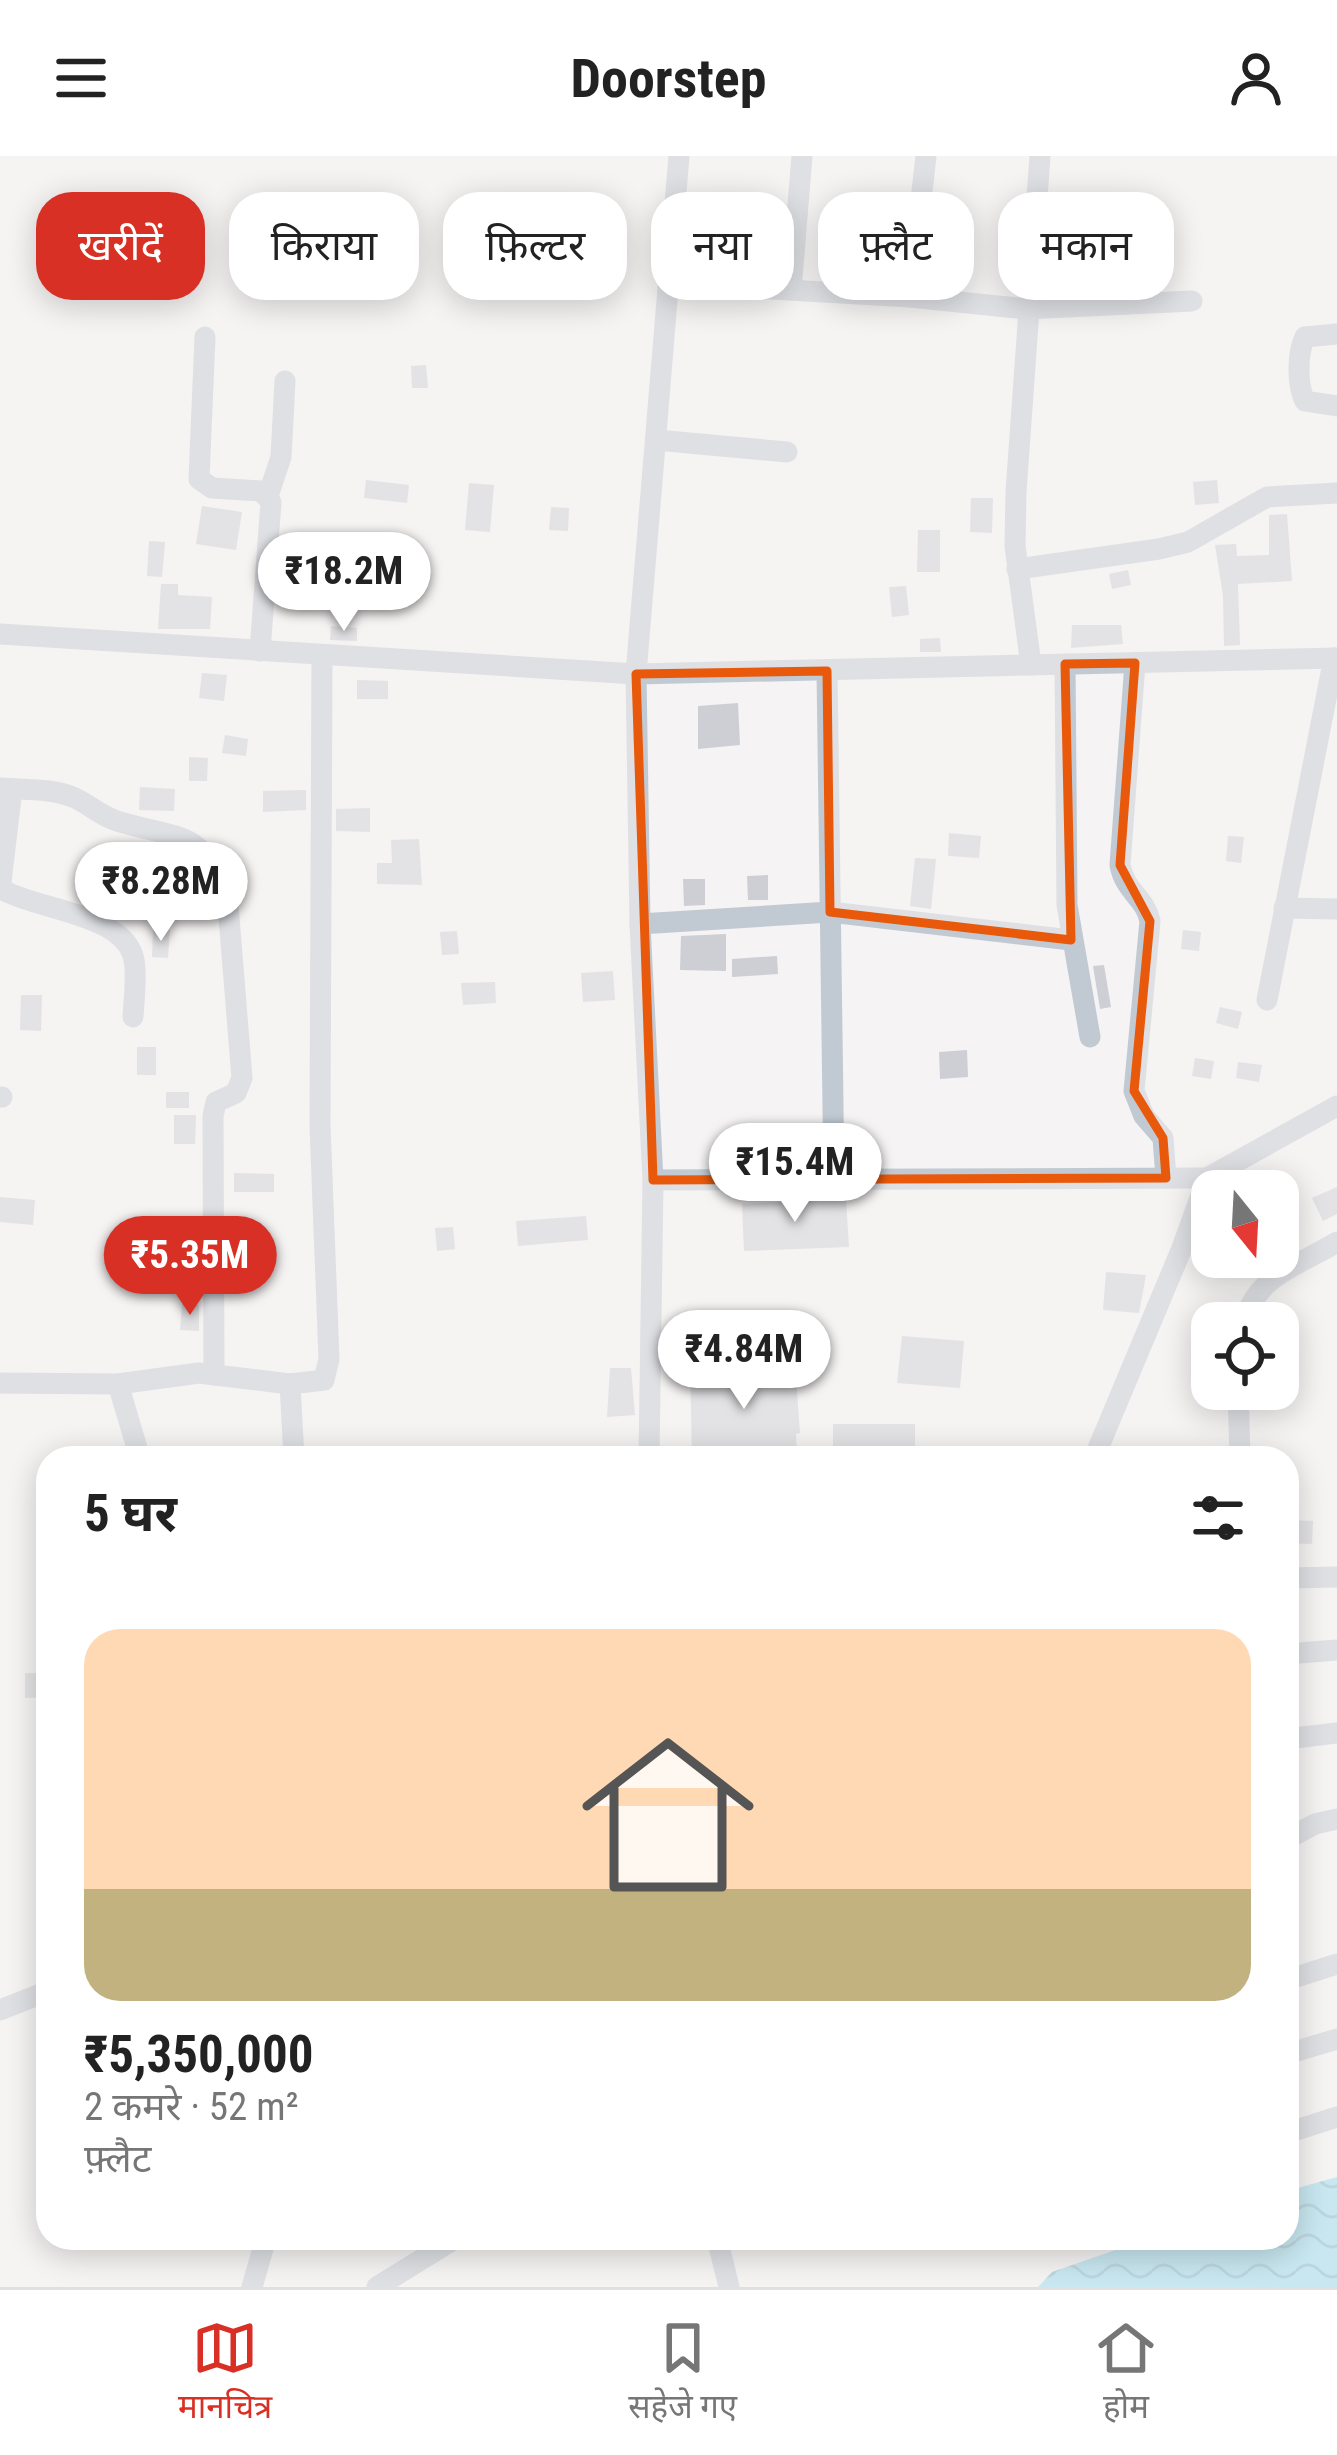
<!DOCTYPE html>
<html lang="hi">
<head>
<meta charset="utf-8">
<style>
  :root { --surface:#fff; --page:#f2f2f2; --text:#222; --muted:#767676; --line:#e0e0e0; --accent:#d93025 }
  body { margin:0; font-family:"Roboto Condensed","Noto Sans Devanagari",sans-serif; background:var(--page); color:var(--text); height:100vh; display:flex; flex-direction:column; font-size:45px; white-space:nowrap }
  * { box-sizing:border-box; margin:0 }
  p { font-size:39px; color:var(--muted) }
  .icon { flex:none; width:66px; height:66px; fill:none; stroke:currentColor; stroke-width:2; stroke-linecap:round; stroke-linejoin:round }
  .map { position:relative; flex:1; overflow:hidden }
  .side { position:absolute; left:36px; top:1290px; width:1263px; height:804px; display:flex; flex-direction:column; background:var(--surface); border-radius:36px; box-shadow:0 6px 30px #0003 }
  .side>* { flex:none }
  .banner { position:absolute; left:36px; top:36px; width:1266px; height:108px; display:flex; gap:24px }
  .needle { width:78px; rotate:162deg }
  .tools { position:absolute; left:1191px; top:1014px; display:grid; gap:24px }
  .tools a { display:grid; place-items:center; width:108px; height:108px; border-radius:24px; background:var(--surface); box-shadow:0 6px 30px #0003; font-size:60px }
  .price { position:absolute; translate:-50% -102px; padding:0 27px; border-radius:42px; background:#fff; color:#222; font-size:39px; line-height:78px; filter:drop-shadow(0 3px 6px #0008) }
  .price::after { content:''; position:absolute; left:50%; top:72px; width:36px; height:27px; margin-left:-18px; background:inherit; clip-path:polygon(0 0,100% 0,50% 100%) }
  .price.on { background:var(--accent); color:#fff }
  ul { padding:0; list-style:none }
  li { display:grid; align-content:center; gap:24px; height:636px; padding:0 48px }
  li span { display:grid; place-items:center; height:372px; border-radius:36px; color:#555 }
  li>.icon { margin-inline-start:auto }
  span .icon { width:216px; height:216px; fill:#fffc; stroke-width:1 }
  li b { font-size:51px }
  h2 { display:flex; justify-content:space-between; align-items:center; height:144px; padding:0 48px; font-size:51px }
  .pill { padding:0 42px; border-radius:36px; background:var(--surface); box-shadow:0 6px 30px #0003; font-size:42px; line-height:108px }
  .pill.on { background:var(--accent); color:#fff }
  header { display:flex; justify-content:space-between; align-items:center; height:156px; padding:0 48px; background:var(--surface); font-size:54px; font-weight:700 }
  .menu { display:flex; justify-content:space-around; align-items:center; height:168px; border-top:3px solid var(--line); background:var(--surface); font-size:33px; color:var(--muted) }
  .menu a { display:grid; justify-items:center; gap:6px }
  .menu .on { color:var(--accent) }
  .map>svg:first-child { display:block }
  .water { fill:url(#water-waves) }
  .building { fill:#cdcfd5 }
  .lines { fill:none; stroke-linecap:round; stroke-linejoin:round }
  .minor { stroke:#c1cad2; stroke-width:21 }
  .marked { fill:none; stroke:#e8590c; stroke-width:9; stroke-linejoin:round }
</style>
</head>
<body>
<header><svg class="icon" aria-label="menu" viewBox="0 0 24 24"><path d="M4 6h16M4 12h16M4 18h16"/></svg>Doorstep<svg class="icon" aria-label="person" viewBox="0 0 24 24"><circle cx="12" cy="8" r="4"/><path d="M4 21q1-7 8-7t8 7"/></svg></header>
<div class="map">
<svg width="1337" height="2131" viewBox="0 0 1337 2131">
  <defs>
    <pattern id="water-waves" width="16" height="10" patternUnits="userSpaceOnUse" patternTransform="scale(3)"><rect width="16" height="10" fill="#90daee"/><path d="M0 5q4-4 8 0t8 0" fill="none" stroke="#78b4c4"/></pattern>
  </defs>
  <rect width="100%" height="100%" fill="#f5f3f3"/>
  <!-- water -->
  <path class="water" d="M1337,2021V2131H1038L1052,2116L1150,2082H1287V2035Z"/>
  <!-- building -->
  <g class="building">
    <path d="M426,209L428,232H412L411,210Z"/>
    <path d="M366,324L409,329L407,347L364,342Z"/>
    <path d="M1217,324L1219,347L1195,349L1193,326Z"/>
    <path d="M469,327L494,329L490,376L465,374Z"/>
    <path d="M971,342H993L992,377L970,376Z"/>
    <path d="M202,350L242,356L236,394L196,388Z"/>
    <path d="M551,351L569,352L568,375L549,374Z"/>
    <path d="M1287,358L1292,425L1238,428L1240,489L1224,490L1223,440L1215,389L1236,388L1237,400L1269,399V359Z"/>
    <path d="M918,374H940V416H917Z"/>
    <path d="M149,385L165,386L162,421L147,420Z"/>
    <path d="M1128,414L1131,429L1112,433L1109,418Z"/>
    <path d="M161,428H178V439L212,441L210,473H158Z"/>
    <path d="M906,430L909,459L892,461L889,431Z"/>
    <path d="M1072,469H1121L1123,488L1071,492Z"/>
    <path d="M331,470L357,472V485L330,484Z"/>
    <path d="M940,482L941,496H920V483Z"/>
    <path d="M202,517L227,519L224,545L199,542Z"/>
    <path d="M357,524L388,525V543H357Z"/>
    <path d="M738,547L740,589L698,593V550Z"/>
    <path d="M225,579L248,583L246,600L222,597Z"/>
    <path d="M189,601L208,602L207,625H189Z"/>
    <path d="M140,631L175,633L174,655L139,654Z"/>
    <path d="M306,634V654L263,656V635Z"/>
    <path d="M370,652V676L336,675V653Z"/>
    <path d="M949,677L981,680L979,702L948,700Z"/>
    <path d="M1228,680L1244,681L1241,707L1226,705Z"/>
    <path d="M419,683L422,729L377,728V707H392L391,684Z"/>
    <path d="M915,702L936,703L931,753L910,750Z"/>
    <path d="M768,719V744H748L747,720Z"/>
    <path d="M683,723H705V749L684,750Z"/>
    <path d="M153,774H170L168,802L152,801Z"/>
    <path d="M1183,774L1201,776L1199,795L1181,793Z"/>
    <path d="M457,775L459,798L442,799L440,776Z"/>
    <path d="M726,778V815L680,814L681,780Z"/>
    <path d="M777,800L778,818L732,821V803Z"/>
    <path d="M1104,809L1111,851L1100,853L1093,810Z"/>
    <path d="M613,815L615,844L583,846L581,817Z"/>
    <path d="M495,826L496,847L463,849L461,827Z"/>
    <path d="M21,839H42L41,875L20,874Z"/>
    <path d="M1220,851L1242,856L1238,873L1216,867Z"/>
    <rect x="137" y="891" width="19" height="28"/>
    <path d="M967,894L968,921L940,923L939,896Z"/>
    <path d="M1195,902L1214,905L1211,923L1192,920Z"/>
    <path d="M1238,906L1262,909L1259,926L1236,922Z"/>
    <rect x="166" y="936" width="23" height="16"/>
    <path d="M174,959H196L195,988H174Z"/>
    <path d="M234,1017L274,1018V1036H234Z"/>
    <path d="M1337,1031V1058L1323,1065L1312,1042Z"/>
    <path d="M0,1041L35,1044L33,1069L0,1066Z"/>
    <path d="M846,1043L849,1091L744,1095L742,1048Z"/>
    <path d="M586,1060L588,1084L518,1090L516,1065Z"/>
    <path d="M453,1071L455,1093L437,1095L435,1072Z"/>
    <path d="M1106,1116L1146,1119L1139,1157L1103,1154Z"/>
    <path d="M182,1148L199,1149V1175L180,1174Z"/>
    <path d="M902,1180L964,1185L960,1232L897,1227Z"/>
    <path d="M738,1208V1212L795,1208L800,1277L796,1278L797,1302H692L690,1209Z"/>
    <path d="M610,1212H631L635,1259L607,1261Z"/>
    <rect x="833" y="1268" width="82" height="32"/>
    <path d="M1287,1364L1313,1365L1312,1388L1287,1387Z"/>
    <path d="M25,1517H48V1541L25,1542Z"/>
  </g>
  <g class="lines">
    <!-- minor -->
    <g class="minor">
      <path d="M668,127L910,141L1026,153L1192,145"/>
      <path d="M791,134L802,0"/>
      <path d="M910,141L926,0"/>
      <path d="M1337,178L1305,181C1297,197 1297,230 1305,245L1337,250"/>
      <path d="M205,181L199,323L212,332L261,335L271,346L260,495"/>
      <path d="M656,284L787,296"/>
      <path d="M268,340L281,301L285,225"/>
      <path d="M1017,413L1159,393L1188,386L1267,341L1337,337"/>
      <path d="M0,478L636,518L1337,502"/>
      <path d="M1135,507L1120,709C1125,736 1145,741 1150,765L1134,935L1144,960L1163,982L1166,1022"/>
      <path d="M1065,508L1067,749L1090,881"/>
      <path d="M1031,509L1015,390L1016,336L1040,0"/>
      <path d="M827,515L834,1023"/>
      <path d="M0,632C24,634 53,632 75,642C90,649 101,660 117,665C182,685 205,671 228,749L242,922L236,937L216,946L213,960L214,1219"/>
      <path d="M12,633L1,726L3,734C38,754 126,758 134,804C137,822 134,843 133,861"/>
      <path d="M1284,752L1337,753"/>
      <path d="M640,768L830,756L1071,784"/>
      <path d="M1267,844L1334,502"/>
      <path d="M0,941H2"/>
      <path d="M653,1024L1207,1022"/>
      <path d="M1243,1167C1259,1117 1295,1112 1337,1086"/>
      <path d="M0,1227L118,1228L140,1302"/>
      <path d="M118,1228L199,1217L290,1228L294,1302"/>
      <path d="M290,1228L324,1224L329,1203L320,969L322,500"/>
      <path d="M1238,1233L1240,1302"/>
      <path d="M649,1302L653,1024L640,768L636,518L679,0"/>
      <path d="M1094,1302L1182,1092L1207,1022L1337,950"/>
      <path d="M1287,1422L1337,1421"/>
      <path d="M1287,1498L1337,1494"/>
      <path d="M1287,1583L1337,1577"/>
      <path d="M1287,1683L1315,1668L1337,1663"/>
      <path d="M1287,1824L1337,1808"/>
      <path d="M0,1854L48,1835"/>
      <path d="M1287,1898L1337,1883"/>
      <path d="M1287,1977L1337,1961"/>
      <path d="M717,2082L729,2131"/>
      <path d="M252,2131L266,2082"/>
      <path d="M377,2131L456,2082"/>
    </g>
  </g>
  <!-- marked area -->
  <path d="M0 0H1337V2131H0ZM1135,507L1120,709L1150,765L1134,935L1163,982L1166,1022L653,1024L636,518L827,515L830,756L1071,784L1065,508Z" fill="#f5f3f3" fill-opacity=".55" fill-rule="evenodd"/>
  <path class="marked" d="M1135,507L1120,709L1150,765L1134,935L1163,982L1166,1022L653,1024L636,518L827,515L830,756L1071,784L1065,508Z"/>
</svg>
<div class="tools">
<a><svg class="needle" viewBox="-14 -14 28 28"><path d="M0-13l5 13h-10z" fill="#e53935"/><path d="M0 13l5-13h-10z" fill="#767676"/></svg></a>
<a><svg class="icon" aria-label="locate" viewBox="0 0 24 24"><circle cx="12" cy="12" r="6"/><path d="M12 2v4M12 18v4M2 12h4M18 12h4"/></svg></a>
</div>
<b class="price" style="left:344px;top:478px">₹18.2M</b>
<b class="price" style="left:161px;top:788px">₹8.28M</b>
<b class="price" style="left:795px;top:1069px">₹15.4M</b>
<b class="price on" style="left:190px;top:1162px">₹5.35M</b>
<b class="price" style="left:744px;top:1256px">₹4.84M</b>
<div class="banner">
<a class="pill on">खरीदें</a>
<a class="pill">किराया</a>
<a class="pill">फ़िल्टर</a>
<a class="pill">नया</a>
<a class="pill">फ़्लैट</a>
<a class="pill">मकान</a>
</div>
<section class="side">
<h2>5 घर<svg class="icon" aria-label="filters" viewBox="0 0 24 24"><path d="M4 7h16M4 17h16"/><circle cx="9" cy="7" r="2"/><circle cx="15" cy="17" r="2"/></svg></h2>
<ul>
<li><span style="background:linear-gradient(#ffd9b3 70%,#c2b280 0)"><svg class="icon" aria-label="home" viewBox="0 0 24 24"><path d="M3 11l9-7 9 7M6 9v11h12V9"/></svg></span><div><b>₹5,350,000</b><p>2 कमरे · 52 m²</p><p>फ़्लैट</p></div></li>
</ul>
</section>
</div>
<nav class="menu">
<a class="on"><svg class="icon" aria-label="map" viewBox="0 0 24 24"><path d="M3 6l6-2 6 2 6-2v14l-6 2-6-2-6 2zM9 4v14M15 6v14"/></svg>मानचित्र</a>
<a><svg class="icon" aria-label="saved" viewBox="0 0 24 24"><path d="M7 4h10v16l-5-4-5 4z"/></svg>सहेजे गए</a>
<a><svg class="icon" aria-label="home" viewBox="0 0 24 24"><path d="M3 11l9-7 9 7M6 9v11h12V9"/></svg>होम</a>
</nav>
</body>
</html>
